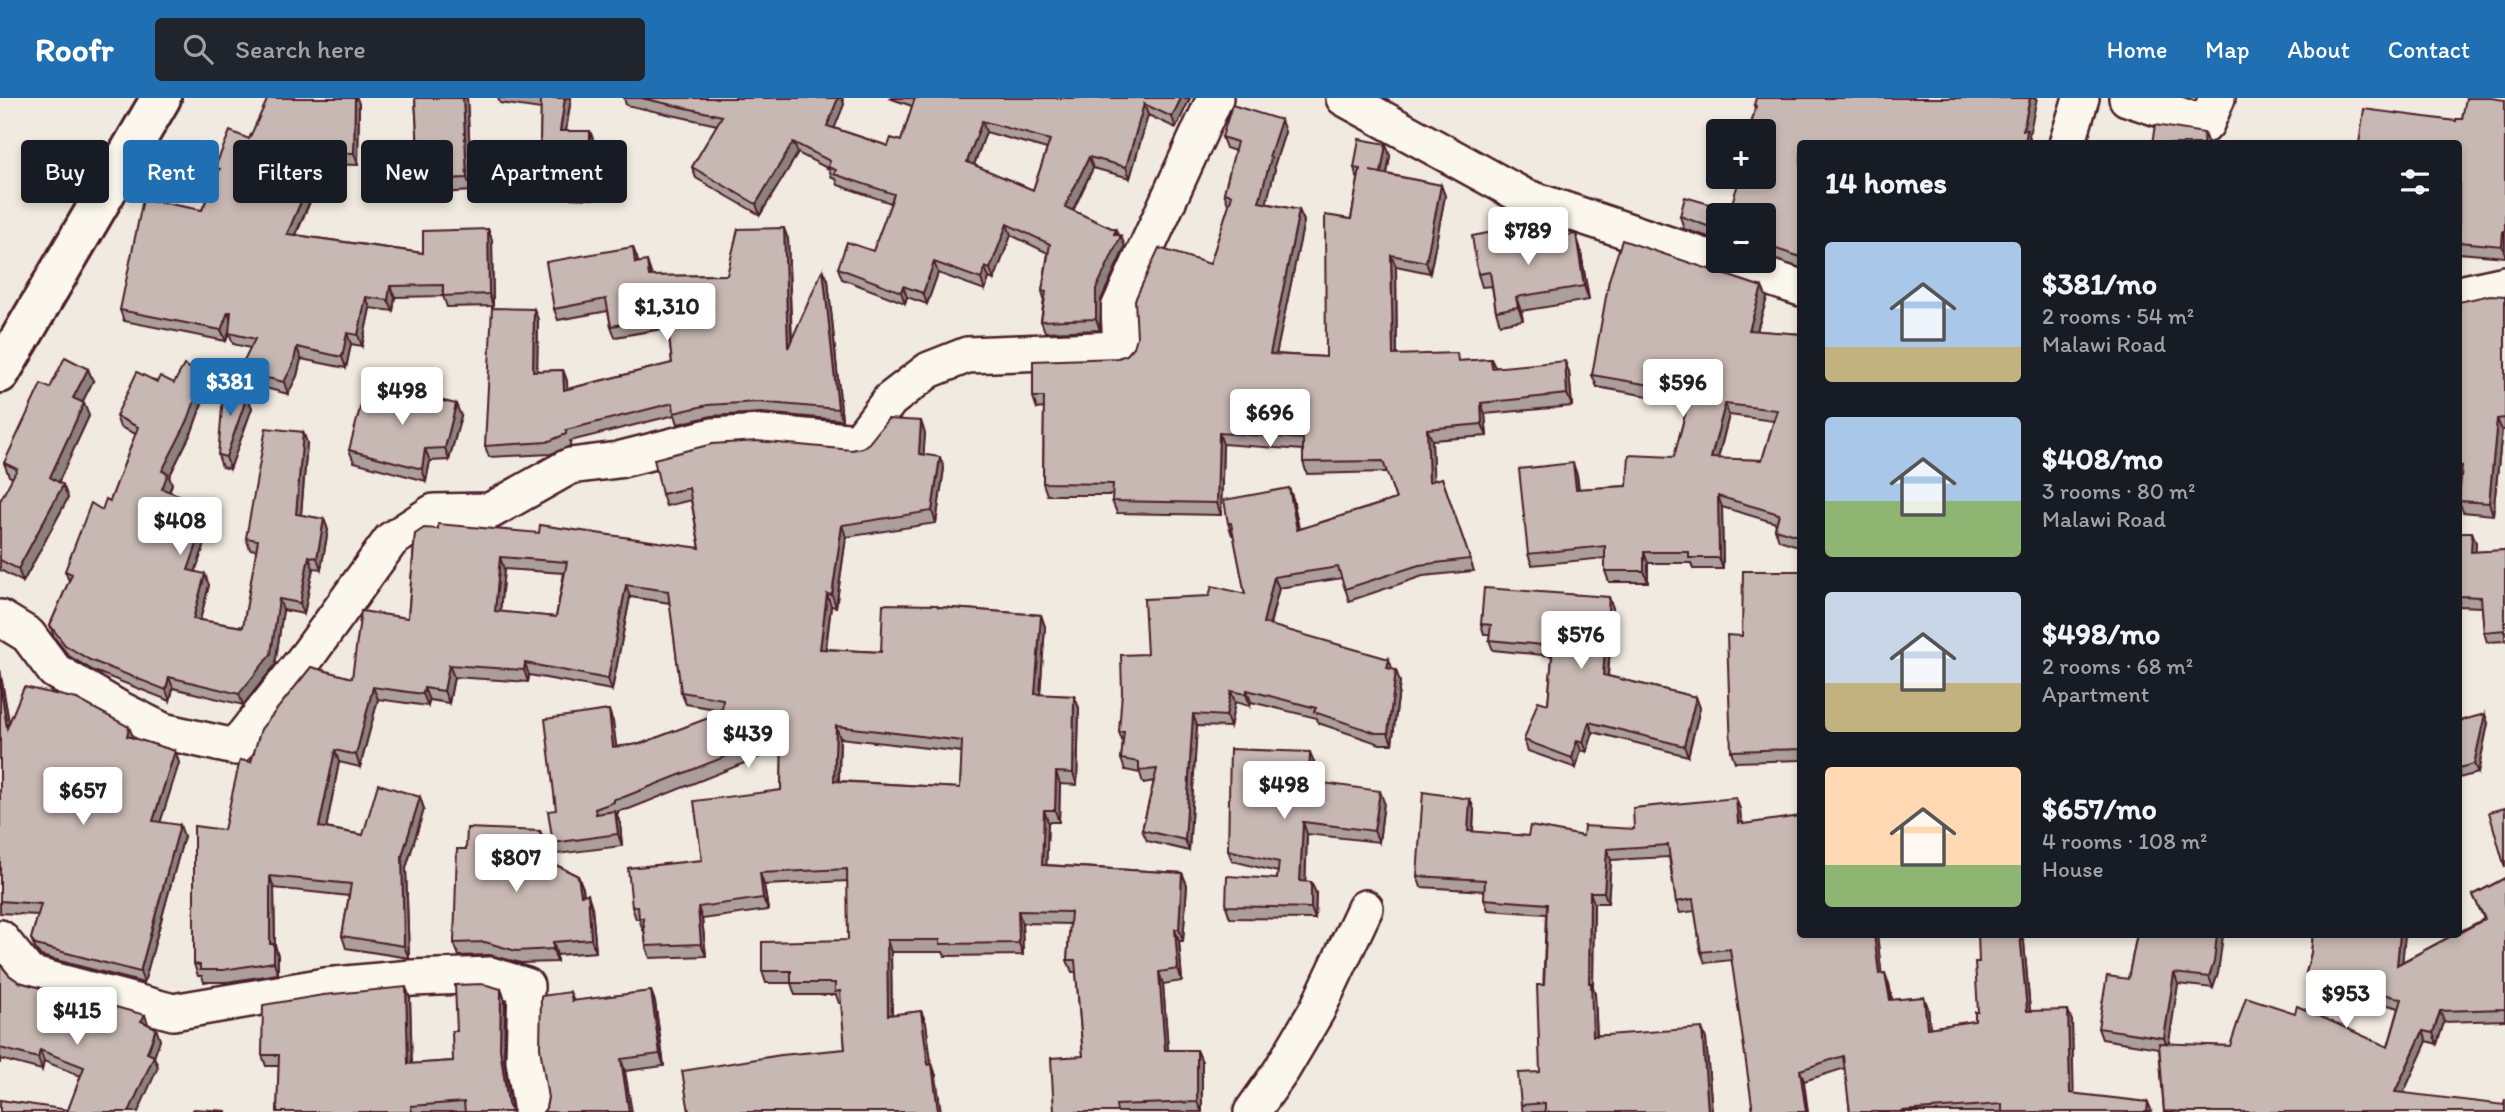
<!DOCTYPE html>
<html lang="en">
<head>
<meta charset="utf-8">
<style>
  :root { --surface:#171b24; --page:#20242c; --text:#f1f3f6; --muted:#9ea1a6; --accent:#1f6fb2 }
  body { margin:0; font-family:Itim,sans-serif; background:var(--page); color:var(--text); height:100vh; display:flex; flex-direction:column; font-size:26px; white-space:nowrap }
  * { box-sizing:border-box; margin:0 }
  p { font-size:23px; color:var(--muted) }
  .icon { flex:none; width:38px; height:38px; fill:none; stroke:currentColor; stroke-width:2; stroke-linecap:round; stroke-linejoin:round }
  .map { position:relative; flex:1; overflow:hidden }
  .side { position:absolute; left:1797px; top:42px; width:665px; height:798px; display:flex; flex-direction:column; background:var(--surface); border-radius:7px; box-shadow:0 4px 10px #0003 }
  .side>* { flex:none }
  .banner { position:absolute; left:21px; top:42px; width:665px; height:63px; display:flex; gap:14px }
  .controls { position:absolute; left:1706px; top:21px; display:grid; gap:14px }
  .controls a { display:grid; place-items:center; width:70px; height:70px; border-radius:7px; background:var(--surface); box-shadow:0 4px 10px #0003; font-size:35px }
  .price { position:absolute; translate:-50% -60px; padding:0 16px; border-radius:7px; background:#fff; color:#222; font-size:23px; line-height:46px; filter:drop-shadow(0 2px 4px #0008) }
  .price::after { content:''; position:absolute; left:50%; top:42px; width:21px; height:16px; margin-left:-10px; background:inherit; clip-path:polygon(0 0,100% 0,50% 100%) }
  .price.current { background:var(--accent); color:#fff }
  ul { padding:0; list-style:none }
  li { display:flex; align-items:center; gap:21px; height:175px; padding:0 28px }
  li span { display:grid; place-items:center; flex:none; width:196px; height:140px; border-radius:7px; color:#555 }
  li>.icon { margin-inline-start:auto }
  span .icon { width:84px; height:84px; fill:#fffc; stroke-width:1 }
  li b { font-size:30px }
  h2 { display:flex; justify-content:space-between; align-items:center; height:84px; padding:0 28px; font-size:30px }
  .pill { padding:0 24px; border-radius:7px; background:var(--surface); box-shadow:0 4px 10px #0003; font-size:24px; line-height:63px }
  .pill.current { background:var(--accent); color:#fff }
  header { display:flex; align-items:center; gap:42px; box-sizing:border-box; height:98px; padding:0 35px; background:var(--accent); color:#fff }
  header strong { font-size:33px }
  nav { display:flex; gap:38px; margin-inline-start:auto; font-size:24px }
  .search { width:490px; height:63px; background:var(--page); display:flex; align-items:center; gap:18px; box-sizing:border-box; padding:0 24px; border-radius:7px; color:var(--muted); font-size:26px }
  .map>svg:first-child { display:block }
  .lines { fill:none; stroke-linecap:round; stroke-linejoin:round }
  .street-casing { stroke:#4a1f2b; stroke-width:40 }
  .primary-casing { stroke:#4a1f2b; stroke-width:44 }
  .street { stroke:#fbf7ec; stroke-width:35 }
  .primary { stroke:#fbf7ec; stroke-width:38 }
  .wall { fill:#ac9e9a; stroke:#4a1f2b; stroke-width:2; fill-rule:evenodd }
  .shaded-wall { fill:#8c817d; stroke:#4a1f2b; stroke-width:2 }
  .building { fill:#c8b8b3; stroke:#4a1f2b; stroke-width:2; fill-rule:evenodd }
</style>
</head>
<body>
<header>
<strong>Roofr</strong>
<div class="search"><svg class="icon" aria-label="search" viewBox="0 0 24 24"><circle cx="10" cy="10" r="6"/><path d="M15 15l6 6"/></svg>Search here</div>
<nav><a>Home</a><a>Map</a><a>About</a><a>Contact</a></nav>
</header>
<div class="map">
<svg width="2505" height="1014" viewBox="0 0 2505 1014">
  <rect width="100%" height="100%" fill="#f0eae0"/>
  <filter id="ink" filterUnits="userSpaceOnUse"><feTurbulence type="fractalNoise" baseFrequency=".0143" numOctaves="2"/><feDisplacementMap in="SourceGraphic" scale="14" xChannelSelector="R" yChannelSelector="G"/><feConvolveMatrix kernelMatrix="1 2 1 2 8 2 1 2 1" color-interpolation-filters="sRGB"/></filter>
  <g filter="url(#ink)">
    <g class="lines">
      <defs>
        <g id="street">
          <path d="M1344,0L1525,99L1718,163"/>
          <path d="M2127,0L2206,26L2217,0"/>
          <path d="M2067,46L2081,0"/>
          <path d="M1719,163L1801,190"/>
          <path d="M2459,196L2505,186"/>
          <path d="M0,520L28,537L55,573L119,611L163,633L235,649L308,557L391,442L434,414L490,413L570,368L618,362L713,338L762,335L858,344L890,302L929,272L967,257L1121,251L1119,210L1215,0"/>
          <path d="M0,840L29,876L173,914L325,888L412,880L490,877L526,888L524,963L532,1014"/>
          <path d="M1252,1014L1281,973L1317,912L1365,810"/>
        </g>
        <path id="primary" d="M0,275L161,0"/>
      </defs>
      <!-- street casing -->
      <use href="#street" class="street-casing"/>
      <!-- primary casing -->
      <use href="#primary" class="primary-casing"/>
      <!-- street -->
      <use href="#street" class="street"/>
      <!-- primary -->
      <use href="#primary" class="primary"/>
    </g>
    <!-- wall -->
    <g class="wall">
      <path d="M415,0H467L472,93L407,97L402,83L418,52Z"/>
      <path d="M498,0H571L566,33H590L594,44L593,101L543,99L539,88L541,11L500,5Z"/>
      <path d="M624,0H842L844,6L834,30L888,48L901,43L912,8L889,0H1190L1176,30L1148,17L1130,80L1093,70L1073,113L1116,132L1118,137L1121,138L1125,149L1101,202L1100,232L1045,234L1041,223L1044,201L1042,193L1048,155L1011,137L994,182L989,180L985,192L938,175L927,206L907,199L905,205L842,181L838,170L873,153L891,105L838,87L836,81L832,80L829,71L798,55L760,117L696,80L692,69L717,27L626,7ZM986,34L1047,51L1033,92L974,67Z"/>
      <path d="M2505,2V159L2459,155V46L2456,23Z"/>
      <path d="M359,6L358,67L326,66L296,137L423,155L488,131L492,142L493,208L447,209L443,198L395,199L393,213L370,210L362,248L351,246L346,270L301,261L297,278L288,296L243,284L239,273L250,250L233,246L229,234L226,243L124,223L120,212L202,112L218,76L215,69L249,41Z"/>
      <path d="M1754,7L2029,38L2031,46H1801V170L1764,158V117H1718V142L1684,131L1680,118L1730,112L1764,33H1753L1751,27L1755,11Z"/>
      <path d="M1285,34L1274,68L1275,71L1266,105L1299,112L1304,123L1276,256L1326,259L1358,82L1354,70L1390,58L1387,76L1441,87L1445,98L1430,175L1396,168L1397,257L1460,263L1491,261L1495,269L1569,274L1572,308L1485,316L1487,338L1432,342L1433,383L1442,380L1474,473L1423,478L1349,503L1342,480L1279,490L1270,527L1393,572L1400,584L1392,646H1380L1318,625L1317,620L1251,604L1250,608L1235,604L1230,629L1197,628L1189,753L1147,743L1142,732L1154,683L1143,685L1140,675L1125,672L1121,661L1123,645L1119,634L1147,556L1245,496L1234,437H1232L1228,425L1289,390L1293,401L1299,431L1396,401L1387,374L1307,376L1303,364V352L1223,346L1221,417L1117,415L1112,403L1113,397H1047L1043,385L1044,310L1037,311L1033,299L1118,260L1127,257L1210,166L1229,107L1228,106L1224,95L1235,53L1226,50L1222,39Z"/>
      <path d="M788,141L792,242L828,182L842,322L761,315L712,318L678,326L675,317L570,343V348L551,356L489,359L485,348L534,211L538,222L537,273L563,272L567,283V291L672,265L668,230L615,239L611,228L608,213L558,222L554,211L637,160L638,164L651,175L652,178L727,177Z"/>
      <path d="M1498,148L1580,149L1589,202L1521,213L1523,222L1500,226L1496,213L1492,188L1482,189L1478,176Z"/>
      <path d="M2505,198V332H2502L2493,417L2463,414L2459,403L2461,379H2459V204Z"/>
      <path d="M1767,200L1757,233L1801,236V449L1779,442L1775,431L1776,425L1722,409L1723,471H1693L1691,465H1648V484H1609L1605,473V460L1532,467L1528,456L1577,377L1579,391L1627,388L1674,359L1688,305L1597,289L1592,277ZM1729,317L1774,323L1762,362L1718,361Z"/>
      <path d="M204,277L208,289L192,333L169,379L172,386L169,394L214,419L195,473L209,487L200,522L243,529L257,452L250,451L246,440L303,334L307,345L301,417L324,421L328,432L321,471L313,470L304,516L283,512L275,567L243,607L173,590L170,603L94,573L69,558L54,539L50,527L69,483L65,473L102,412L110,403L136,336L120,329L116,318L174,285Z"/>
      <path d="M93,283L82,304L89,318L58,384L63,387L68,400L23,484L0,472V403L13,380L9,378L4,365L50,290Z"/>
      <path d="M247,298L252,310L230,371L222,369L218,357Z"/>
      <path d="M461,318L449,362L430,363L426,383L354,364L349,352Z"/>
      <path d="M925,335L923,357L944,370L936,425L846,439L836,509L831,508L826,551L881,554L939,509L1041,517L1045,529L1040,597L1074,598L1079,610L1077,687L1060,686L1059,724H1048L1046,767L1182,775L1187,787L1183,843H1179L1182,883L1163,886L1168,952H1197L1202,964V1014H1054L1083,958L1076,874H1072L1067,862L1070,826L1022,825L1023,857L945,858L943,854H891L892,917L921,913L926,925L931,966H932L936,978L845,951L842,905H839L836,897H795L791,885H766L762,873L848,842V783L764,787L768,812L702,821L706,858L650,860L646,848L644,832H643L639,821H636L632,809L702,762L781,692L782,650L629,711L618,713V716H616L620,725L622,748L557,756L553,745L556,712L613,624L616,649L640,646L723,615L722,612L686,606L681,594L670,505L630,499L612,592L529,577L528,584L454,579L449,605L429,602L428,608L378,601L360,669L339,664L326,730L363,737L420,699L424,711L406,770L409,860L346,850L342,838L349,798L274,790L275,847L278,858V876L227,884H204L202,878H198L194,866L224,732L251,664L352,580L408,520L415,436L700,450L691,402L666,408L662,396ZM504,471L564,475L556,519L500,514ZM840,640L962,654L960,690L839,683Z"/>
      <path d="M2459,434H2472L2476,445L2475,454L2505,452V543L2487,544L2484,534L2482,509L2459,508Z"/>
      <path d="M1801,473V662L1735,664L1731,653L1742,538Z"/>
      <path d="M1613,510L1608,578L1696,599L1700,610L1688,658L1593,634L1587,654L1581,652L1576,670L1528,653L1524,642L1548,606L1552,558L1493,552L1489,542L1490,536H1484L1481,526Z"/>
      <path d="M0,572L9,626L133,640L175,653L179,665L160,724L184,738L144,885L41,858L36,852L31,841L38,817L0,815Z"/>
      <path d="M2459,623L2488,625L2478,675L2459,680Z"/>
      <path d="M1314,665L1313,684L1384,704L1379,744L1307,736L1305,784L1316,795L1315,821L1230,820L1226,808L1277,781L1278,774L1232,763L1228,752Z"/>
      <path d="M1470,701L1474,712L1473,734L1528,738H1583L1634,731L1740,711L1741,724L1801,836H1877L1881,875L1889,886L1892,902L1924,899L1928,910L1930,930L1975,923L1978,914L1979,864L2024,844L2030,913L2072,923L2073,995L2152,1014H1850L1845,970L1804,983L1731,862L1705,865L1701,854L1695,813L1680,815L1676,804L1669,759L1611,762L1608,805H1594L1593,889L1595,896L1597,937L1706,941L1712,1014H1523L1521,1007L1540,974L1546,816L1488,812L1484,801L1485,793L1421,789L1417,778Z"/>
      <path d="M540,733L545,745L546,758L540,759L578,778L583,790L584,797L592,809L596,854L557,857V864L521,865L490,857L459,858L454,845L466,751Z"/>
      <path d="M2505,780V922L2444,924L2437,946L2427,943L2403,995L2505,1014H2164L2159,950L2102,941L2098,930L2128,881L2137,836H2222L2218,875L2213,890L2178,886L2168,946L2230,948L2388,949L2399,910L2310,886L2306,875L2311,855L2313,836H2405L2402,864L2484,821L2473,797Z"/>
      <path d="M0,866L9,877L19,884L56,894L60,905L57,916L103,927L148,926L160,942L154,959L158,969L68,1012L81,978L44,963L42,972L0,961V966Z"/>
      <path d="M501,891L505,903L504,962L512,1014H277L279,968H266L262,957L410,900L412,966L453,963L457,933Z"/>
      <path d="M651,893L655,904L664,968L625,973L546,1010L570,894L574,903Z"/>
    </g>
    <!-- shaded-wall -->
    <g class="shaded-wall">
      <path d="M355,0H357L359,6L358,67L354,55Z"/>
      <path d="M463,0H467L472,93L467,80Z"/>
      <path d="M565,0H571L564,44L560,33Z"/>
      <path d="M838,0H842L844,6L831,39L827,28Z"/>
      <path d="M1181,0H1190L1176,30L1172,19Z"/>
      <path d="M2030,0H2037L2029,38L2031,46H2025L2023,32Z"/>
      <path d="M1144,6L1148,17L1130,80L1126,69Z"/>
      <path d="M1281,22L1285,34L1274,68L1275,71L1264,115L1259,104L1269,59Z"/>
      <path d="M982,23L986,34L971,75L967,64Z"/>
      <path d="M590,33L594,44L593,101L589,90Z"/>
      <path d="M2204,35L2208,46H2203Z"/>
      <path d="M793,44L798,55L760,117L756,106Z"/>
      <path d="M1386,46L1390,58L1385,86L1381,75Z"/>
      <path d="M322,55L326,66L291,147L287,136Z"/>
      <path d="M1089,59L1093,70L1069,120L1065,109Z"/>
      <path d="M1441,87L1445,98L1430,175L1426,164Z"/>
      <path d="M1299,112L1304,123L1274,267L1270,256Z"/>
      <path d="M1007,126L1011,137L994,182L990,171Z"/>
      <path d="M784,130L788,141L792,261L788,250Z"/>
      <path d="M488,131L492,142L493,208L489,196Z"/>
      <path d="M1116,132L1119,141L1121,138L1125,149L1101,202L1100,232L1096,221V191Z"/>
      <path d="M2503,133L2505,138V156L2502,148Z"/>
      <path d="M1576,136L1580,149L1589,202L1584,188Z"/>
      <path d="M633,149L637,160L639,176L635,165Z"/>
      <path d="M1391,157L1396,168L1397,269L1393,257Z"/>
      <path d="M647,163L651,175L653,189L649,178Z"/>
      <path d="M934,164L938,175L927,206L923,195Z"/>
      <path d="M985,169L989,180L985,192L981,181Z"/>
      <path d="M823,171L828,182L842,322L838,311Z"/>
      <path d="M390,188L395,199L393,213L388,202Z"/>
      <path d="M903,188L907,199L905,205L901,194Z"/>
      <path d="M1762,189L1767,200L1753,244L1749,232Z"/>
      <path d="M366,199L370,210L362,248L358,237Z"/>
      <path d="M1516,199L1521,213L1523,222L1518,209Z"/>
      <path d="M534,211L538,222L537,284L533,273Z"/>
      <path d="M228,214L232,225L226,243L221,232Z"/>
      <path d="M347,235L351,246L346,270L342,259Z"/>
      <path d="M297,249L301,261L297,278L288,296L284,284Z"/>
      <path d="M1565,263L1569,274L1572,308L1567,296Z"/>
      <path d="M88,271L93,283L78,313L73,300Z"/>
      <path d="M563,272L567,283L568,303L564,292Z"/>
      <path d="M204,277L208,289L192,333L169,379L172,386L166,402L162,391V373Z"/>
      <path d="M247,298L252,310L230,371L226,359Z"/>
      <path d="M84,305L89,318L55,392L50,379Z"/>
      <path d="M1481,305L1485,316L1487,338L1482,326Z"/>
      <path d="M456,306L461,318L449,362L445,350Z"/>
      <path d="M1725,306L1729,317L1715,372L1711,360Z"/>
      <path d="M2497,321L2502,332L2493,417L2489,405Z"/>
      <path d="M921,323L925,335L923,366L919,354Z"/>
      <path d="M1427,331L1432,342L1434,395L1429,384Z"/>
      <path d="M303,334L307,345L300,428L296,416Z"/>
      <path d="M1219,335L1223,346L1221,417L1217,405Z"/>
      <path d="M425,351L430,363L426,383L422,371Z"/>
      <path d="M940,359L944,370L936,425L932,413Z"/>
      <path d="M1573,365L1577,377L1580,403L1576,391Z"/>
      <path d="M63,387L68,400L23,484L18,471Z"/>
      <path d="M1289,390L1293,401L1301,443L1297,432Z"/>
      <path d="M1718,398L1722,409L1723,471L1719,460Z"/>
      <path d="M210,408L214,419L192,483L188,472Z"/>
      <path d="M324,421L328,432L321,471L317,460Z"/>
      <path d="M842,427L846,439L836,509L832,497Z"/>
      <path d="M2472,434L2476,445L2475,465L2471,454Z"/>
      <path d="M1644,454L1648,465V484L1644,473Z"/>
      <path d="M309,458L313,470L304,516L300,505Z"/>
      <path d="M500,459L504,471L499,525L495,513Z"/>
      <path d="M205,476L209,487L197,533L193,521Z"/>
      <path d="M1274,479L1279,490L1267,536L1263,525Z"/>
      <path d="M626,487L630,499L612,592L608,581Z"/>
      <path d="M827,496L831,508L824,563L820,551Z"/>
      <path d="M1609,499L1613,510L1607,587L1603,577Z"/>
      <path d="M279,501L283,512L275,567L243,607L239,596Z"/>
      <path d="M1041,517L1045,529L1039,608L1035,596Z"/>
      <path d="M1389,561L1393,573L1387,570Z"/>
      <path d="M525,565L529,577L528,584L524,572Z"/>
      <path d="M449,567L454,579L449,605L444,593Z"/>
      <path d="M0,572L12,641L7,630L0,585Z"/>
      <path d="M1396,572L1400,584L1392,646L1388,635Z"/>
      <path d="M169,579L173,590L170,603L166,592Z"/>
      <path d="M373,589L378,601L360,669L356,657Z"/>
      <path d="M424,590L429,602L428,608L423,596Z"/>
      <path d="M1247,592L1251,604L1250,608L1246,596Z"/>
      <path d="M1231,593L1235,604L1230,629L1226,618Z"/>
      <path d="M1074,598L1079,610L1077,687L1073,675Z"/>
      <path d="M1696,599L1700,610L1688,658L1684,648Z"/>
      <path d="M609,612L613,624L618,661L613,649Z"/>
      <path d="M1193,616L1197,628L1189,753L1185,742Z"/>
      <path d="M2485,616L2488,625L2478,675L2474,666Z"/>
      <path d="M1589,624L1593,634L1587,654L1583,644Z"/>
      <path d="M836,628L840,640L838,695L834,683Z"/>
      <path d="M129,629L134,641L127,638Z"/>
      <path d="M1577,642L1581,652L1576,670L1572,660Z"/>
      <path d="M335,652L339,664L324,741L319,729Z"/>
      <path d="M175,653L179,665L157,735L153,723Z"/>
      <path d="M1310,654L1314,665L1313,695L1309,683Z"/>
      <path d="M1056,674L1060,686L1059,724L1055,712Z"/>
      <path d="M1380,693L1384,704L1379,744L1374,733Z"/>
      <path d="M420,699L424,711L406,770L409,860L404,848L402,758Z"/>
      <path d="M1736,700L1740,711L1742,736L1738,725Z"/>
      <path d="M1470,701L1474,712L1472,744L1468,733Z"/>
      <path d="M1044,712L1048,724L1046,779L1042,767Z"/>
      <path d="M615,713L620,725L622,748L618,736Z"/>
      <path d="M1303,724L1307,736L1305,795L1300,783Z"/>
      <path d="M180,727L184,738L144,885L140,874Z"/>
      <path d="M540,733L545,745L546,758L541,745Z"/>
      <path d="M1607,751L1611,762L1608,805L1604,794Z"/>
      <path d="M760,775L764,787L768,812L763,800Z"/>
      <path d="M1182,775L1187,787L1183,843L1179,831Z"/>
      <path d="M270,778L274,790L275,847L278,858V876L274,864L270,846Z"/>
      <path d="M578,778L583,790L585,810L581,797Z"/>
      <path d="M1311,784L1316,795L1315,821L1311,810Z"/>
      <path d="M1590,794L1594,805L1593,889L1595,896L1597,949L1593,938L1589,885Z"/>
      <path d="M588,796L592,809L596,854L591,841Z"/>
      <path d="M698,809L702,821L706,858L701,846Z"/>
      <path d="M1018,813L1022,825L1023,857L1019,845Z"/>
      <path d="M1175,831L1179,843L1182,883L1178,871Z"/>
      <path d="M1874,836H1877L1883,887L1879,876Z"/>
      <path d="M2020,836L2024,844L2031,924L2027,913Z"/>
      <path d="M2217,836H2222L2223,838L2218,875L2213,890L2209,879Z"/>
      <path d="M2400,836H2405L2401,878L2397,867Z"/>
      <path d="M887,842L891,854L892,929L888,917Z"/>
      <path d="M553,844L557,857V864L553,851Z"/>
      <path d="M1159,874L1163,886L1169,963L1165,952Z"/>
      <path d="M1885,875L1889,886L1894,913L1890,902Z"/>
      <path d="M2174,875L2178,886L2168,951L2164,940Z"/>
      <path d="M406,889L410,900L412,978L408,966Z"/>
      <path d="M501,891L505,903L504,962L512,1014L508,1006L500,951Z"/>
      <path d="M651,893L655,904L664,968L660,956Z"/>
      <path d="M56,894L60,905L54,926L50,914Z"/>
      <path d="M1924,899L1928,910L1931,941L1927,930Z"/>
      <path d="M2068,912L2072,923L2074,1006L2070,995Z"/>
      <path d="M921,913L926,925L933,979L928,967Z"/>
      <path d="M2440,913L2444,924L2437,946L2433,935Z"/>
      <path d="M145,917L149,928L141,923Z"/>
      <path d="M156,930L160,942L154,959L158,969L138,1014H129Z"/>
      <path d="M1702,930L1706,941L1712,1014H1708Z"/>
      <path d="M2423,933L2427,943L2399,1005L2395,994Z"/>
      <path d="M40,952L44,963L42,972L38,960Z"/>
      <path d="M1197,952L1202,964V1014L1197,1004Z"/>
      <path d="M621,961L625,973L632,1014H629Z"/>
      <path d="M932,966L936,978L941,1014H938Z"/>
      <path d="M1800,972L1804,983L1808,1014H1806Z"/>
      <path d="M2148,1004L2152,1014H2147Z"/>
    </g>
    <!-- building -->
    <g class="building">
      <path d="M268,0H355L354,55H322L287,136L423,155V133L488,131L489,196L443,198V187L390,188L388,202L366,199L358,237L347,235L342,259L297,249L293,267L284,284L239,273L255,241L229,235L231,214H228L221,232L120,212L143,101L202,112L220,71L215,69L230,33L249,41Z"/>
      <path d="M415,0H463L467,80L402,83L400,53L418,52Z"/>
      <path d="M535,0H565L560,33H590L589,90L539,88L541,1Z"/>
      <path d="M641,0H838L827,28L888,48L891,40L901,43L915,0H1181L1172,19L1144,6L1126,69L1089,59L1065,109L1116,132L1114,136L1121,138L1096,191V221L1041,223L1046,194L1042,193L1050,146L1007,126L990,171L985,169L981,181L934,164L923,195L903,188L901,194L838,170L847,144L873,153L894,96L834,76L836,72L828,69L830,63L793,44L756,106L692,69L722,18ZM982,23L1050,42L1033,92L967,64Z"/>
      <path d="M1756,0H2030L2023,32H2027L2025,46H1801V159L1764,147V117H1718V132L1680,118L1685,99L1730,112L1740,79H1764V33H1754L1755,28L1751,27L1756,8L1754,7Z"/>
      <path d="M2466,0H2491L2505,2V133H2503L2502,148L2459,144V46H2359L2364,11L2456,23V21H2462Z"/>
      <path d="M1232,7L1281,22L1269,59L1271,60L1259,104L1299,112L1270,256L1326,259L1325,117L1351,121L1360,71L1354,70L1359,41L1386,46L1381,75L1370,73L1441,87L1426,164L1391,157L1393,257L1457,255L1458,263L1491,261L1492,270L1565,263L1567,296L1481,305L1482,326L1427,331L1429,384L1442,380L1470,461L1419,467L1345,491L1338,469L1274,479L1263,525L1389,561L1387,570L1396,572L1388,635H1376L1314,614L1316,610L1247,592L1246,596L1231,593L1226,618L1193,616L1185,742L1142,732L1157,671L1139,673V664L1121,661L1124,634H1119L1122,594L1121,557L1147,556L1144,501L1209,498L1212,488L1245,496L1231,425H1228L1224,402L1289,390L1297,432L1396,401L1383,363L1303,364V341L1219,335L1217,405L1112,403L1113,386L1043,385L1044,299H1033V263L1118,260L1127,257L1134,249L1137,239L1135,202L1159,150L1210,166L1232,97L1224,95L1237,44L1222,39Z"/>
      <path d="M2155,27L2204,35L2203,46H2152Z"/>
      <path d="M784,130L788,250L823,171L838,311L757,304L708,307L674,315L673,305L566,332V336L547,344L485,348L492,210L534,211L533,273L563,272L564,292L672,265L667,219L611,228L606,201L554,211L546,164L633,149L635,165L647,163L649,178L727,177L738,131Z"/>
      <path d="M1493,134L1496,148L1576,136L1584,188L1516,199L1518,209L1496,213L1490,174L1478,176L1472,138Z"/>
      <path d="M1622,142L1762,189L1749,232L1801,236V439L1775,431L1779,416L1718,398L1719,460H1689V454H1644V473H1605V448L1528,456L1519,371L1573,365L1576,391L1627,388L1629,357L1674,359L1691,294L1592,277L1609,182ZM1725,306L1777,312L1762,362L1711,360Z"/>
      <path d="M2490,197L2505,198V320L2497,321L2489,405L2459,403L2462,368L2459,367V204Z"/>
      <path d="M65,259L88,271L73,300L84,305L50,379L63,387L18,471L0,462V403L17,371L4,365L41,286L50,290Z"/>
      <path d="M184,267L204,277L188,322L162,373L168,375L162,391L210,408L188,472L205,476L193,521L243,529L258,442L246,440L266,330L303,334L296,416L324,421L317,460L309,458L300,505L279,501L271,556L239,596L169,579L166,592L90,562L65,547L50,527L72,476L65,473L91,405L102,412L106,401L110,403L138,329L116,318L137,274L157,284L160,278L174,285Z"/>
      <path d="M224,287L247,298L226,359L218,357Z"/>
      <path d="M390,290L456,306L445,350L425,351L422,371L349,352L364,295L387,300Z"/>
      <path d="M888,321L921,323L919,354L920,356L940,359L932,413L842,427L832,497L827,496L820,551L881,554L883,506L936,507L939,509L1041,517L1035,596L1074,598L1073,675L1056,674L1055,712H1044L1042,767L1182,775L1179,831H1175L1178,871L1159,874L1165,952H1197V1004L1116,1007L1117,1014H1054L1051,960L1083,958L1075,862H1067L1071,814L1018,813L1019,845L940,846V842H887L888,917L921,913L928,967L932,966L938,1014H689L682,973L781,957L845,951L840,893L835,894V885H791V873H762V844L848,842L847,771L760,775L763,800L698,809L701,846L646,848L643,820H639L638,808L632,809L628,770L702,762L694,703L781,692L782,636L624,699L614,701V704L595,711L596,716L615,713L618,736L553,745L548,713L556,712L545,621L609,612L613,649L640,646L727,613H722L723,601L681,594L668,493L626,487L608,581L525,565L524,572L449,567L444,593L424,590L423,596L373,589L356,657L335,652L319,729L363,737L378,686L420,699L402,758L404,848L342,838L351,786L270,778V846H274V864L223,872H200V867L194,866V728L224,732L240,662L251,664L261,631L311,569L352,580L361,513L408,520L415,436L424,430L438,431V426L539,435L540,427L700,450L689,390L662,396L654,361L712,346L757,343L852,352L862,350L869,345ZM500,459L567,464L556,519L495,513ZM836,628L962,643L960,690L834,683Z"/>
      <path d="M2459,434H2472L2471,454L2505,452V532L2484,534L2481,499L2459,498Z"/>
      <path d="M1743,473H1801L1800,605H1801V651L1731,653L1727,537L1742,538Z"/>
      <path d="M1484,490L1609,499L1603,577L1696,599L1684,648L1589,624L1583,644L1577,642L1572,660L1524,642L1538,603L1548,606L1553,548L1489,542L1491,527L1481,526Z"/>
      <path d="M0,585L7,630L24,589L77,601L129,629L127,638L175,653L153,723L180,727L140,874L36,847L31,841L41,806L0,803Z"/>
      <path d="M2485,616L2474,666L2459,670V623Z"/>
      <path d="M1230,651L1310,654L1309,683L1380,693L1374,733L1303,724L1300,783L1311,784V810L1226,808L1227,778L1277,781L1279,764L1228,752Z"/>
      <path d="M1423,694L1470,701L1468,733L1528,738L1530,728L1583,738L1584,728L1634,731L1633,710L1736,700L1738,725L1743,724V726L1801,718V836H1874L1879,876L1885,875L1890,902L1924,899L1927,930L1975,923V914H1978L1975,864H1979L1978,836H2020L2027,913L2068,912L2070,995L2148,1004L2147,1014H2002V1006L1902,1013V1014H1850L1843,958L1800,972L1806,1014H1753L1730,851L1701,854L1693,801L1676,804L1668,747L1607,751L1604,794H1590L1589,885H1591L1593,938L1702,930L1708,1014H1545V1005L1521,1007L1518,975L1540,974L1537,887H1544L1547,806L1484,801L1485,782L1417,778Z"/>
      <path d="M2505,710V770L2489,714Z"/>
      <path d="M467,730L540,733L541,745L498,752L524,751L578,778L581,797L588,796L591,841L553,844V851L516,853L485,844L454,845L457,751H466Z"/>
      <path d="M2505,780V911L2440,913L2433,935L2423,933L2395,994L2504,1007L2505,1001V1014H2192L2164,1013L2159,945L2230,948L2246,899L2295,915L2297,908L2388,949L2402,901L2306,875L2311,855L2313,836H2400L2397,867L2455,836H2459V835L2485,821L2473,797Z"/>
      <path d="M2137,836H2217L2214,864L2209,879L2174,875L2164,940L2098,930L2107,878L2128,881Z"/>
      <path d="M0,866L9,877L19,884L56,894L50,914L103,927L112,908L145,917L141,923L156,930L147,955L154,958L129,1014H0V1002L68,1012L84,969L40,952L38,960L0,950Z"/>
      <path d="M483,886L501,891L500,951L508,1006L512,1014H465L464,1004L411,1008L412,1014H277L279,957H262L263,907L323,897L406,889L408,966L453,963L452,933H457L455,887Z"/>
      <path d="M651,893L660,956L621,961L629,1014H543L546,1010L548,1000L540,950L541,898L570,894L572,903Z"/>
      <path d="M194,1011L226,1013V1014H191Z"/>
    </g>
  </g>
</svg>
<div class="controls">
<a>+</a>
<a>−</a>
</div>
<b class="price" style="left:1528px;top:169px">$789</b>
<b class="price" style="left:667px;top:245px">$1,310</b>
<b class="price current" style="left:230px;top:320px">$381</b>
<b class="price" style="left:1683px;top:321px">$596</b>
<b class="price" style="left:402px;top:329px">$498</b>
<b class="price" style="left:1270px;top:351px">$696</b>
<b class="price" style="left:180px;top:459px">$408</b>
<b class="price" style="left:1581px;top:573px">$576</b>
<b class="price" style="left:748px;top:672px">$439</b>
<b class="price" style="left:1284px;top:723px">$498</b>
<b class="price" style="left:83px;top:729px">$657</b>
<b class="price" style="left:516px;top:796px">$807</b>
<b class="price" style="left:2346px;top:932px">$953</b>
<b class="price" style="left:77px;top:949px">$415</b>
<div class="banner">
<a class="pill">Buy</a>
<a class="pill current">Rent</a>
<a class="pill">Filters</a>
<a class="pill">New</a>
<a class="pill">Apartment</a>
</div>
<section class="side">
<h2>14 homes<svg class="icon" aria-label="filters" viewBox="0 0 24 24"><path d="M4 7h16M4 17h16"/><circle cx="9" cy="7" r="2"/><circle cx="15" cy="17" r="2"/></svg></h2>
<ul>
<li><span style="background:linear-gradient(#a9c7e8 75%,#c2b280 0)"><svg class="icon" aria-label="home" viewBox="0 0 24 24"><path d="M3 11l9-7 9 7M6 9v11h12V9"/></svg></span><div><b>$381/mo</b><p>2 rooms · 54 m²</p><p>Malawi Road</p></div></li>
<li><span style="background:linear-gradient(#a9c7e8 60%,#8fb573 0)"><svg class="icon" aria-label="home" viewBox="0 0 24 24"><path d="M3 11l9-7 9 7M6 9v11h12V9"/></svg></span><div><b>$408/mo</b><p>3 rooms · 80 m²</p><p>Malawi Road</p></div></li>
<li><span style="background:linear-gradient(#c9d6e8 65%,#c2b280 0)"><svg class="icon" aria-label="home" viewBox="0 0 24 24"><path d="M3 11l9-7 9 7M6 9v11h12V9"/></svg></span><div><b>$498/mo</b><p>2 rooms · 68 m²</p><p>Apartment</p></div></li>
<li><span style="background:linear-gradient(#ffd9b3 70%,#8fb573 0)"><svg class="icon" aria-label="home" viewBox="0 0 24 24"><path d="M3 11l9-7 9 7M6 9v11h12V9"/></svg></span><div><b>$657/mo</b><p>4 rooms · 108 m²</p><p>House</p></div></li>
</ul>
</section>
</div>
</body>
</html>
